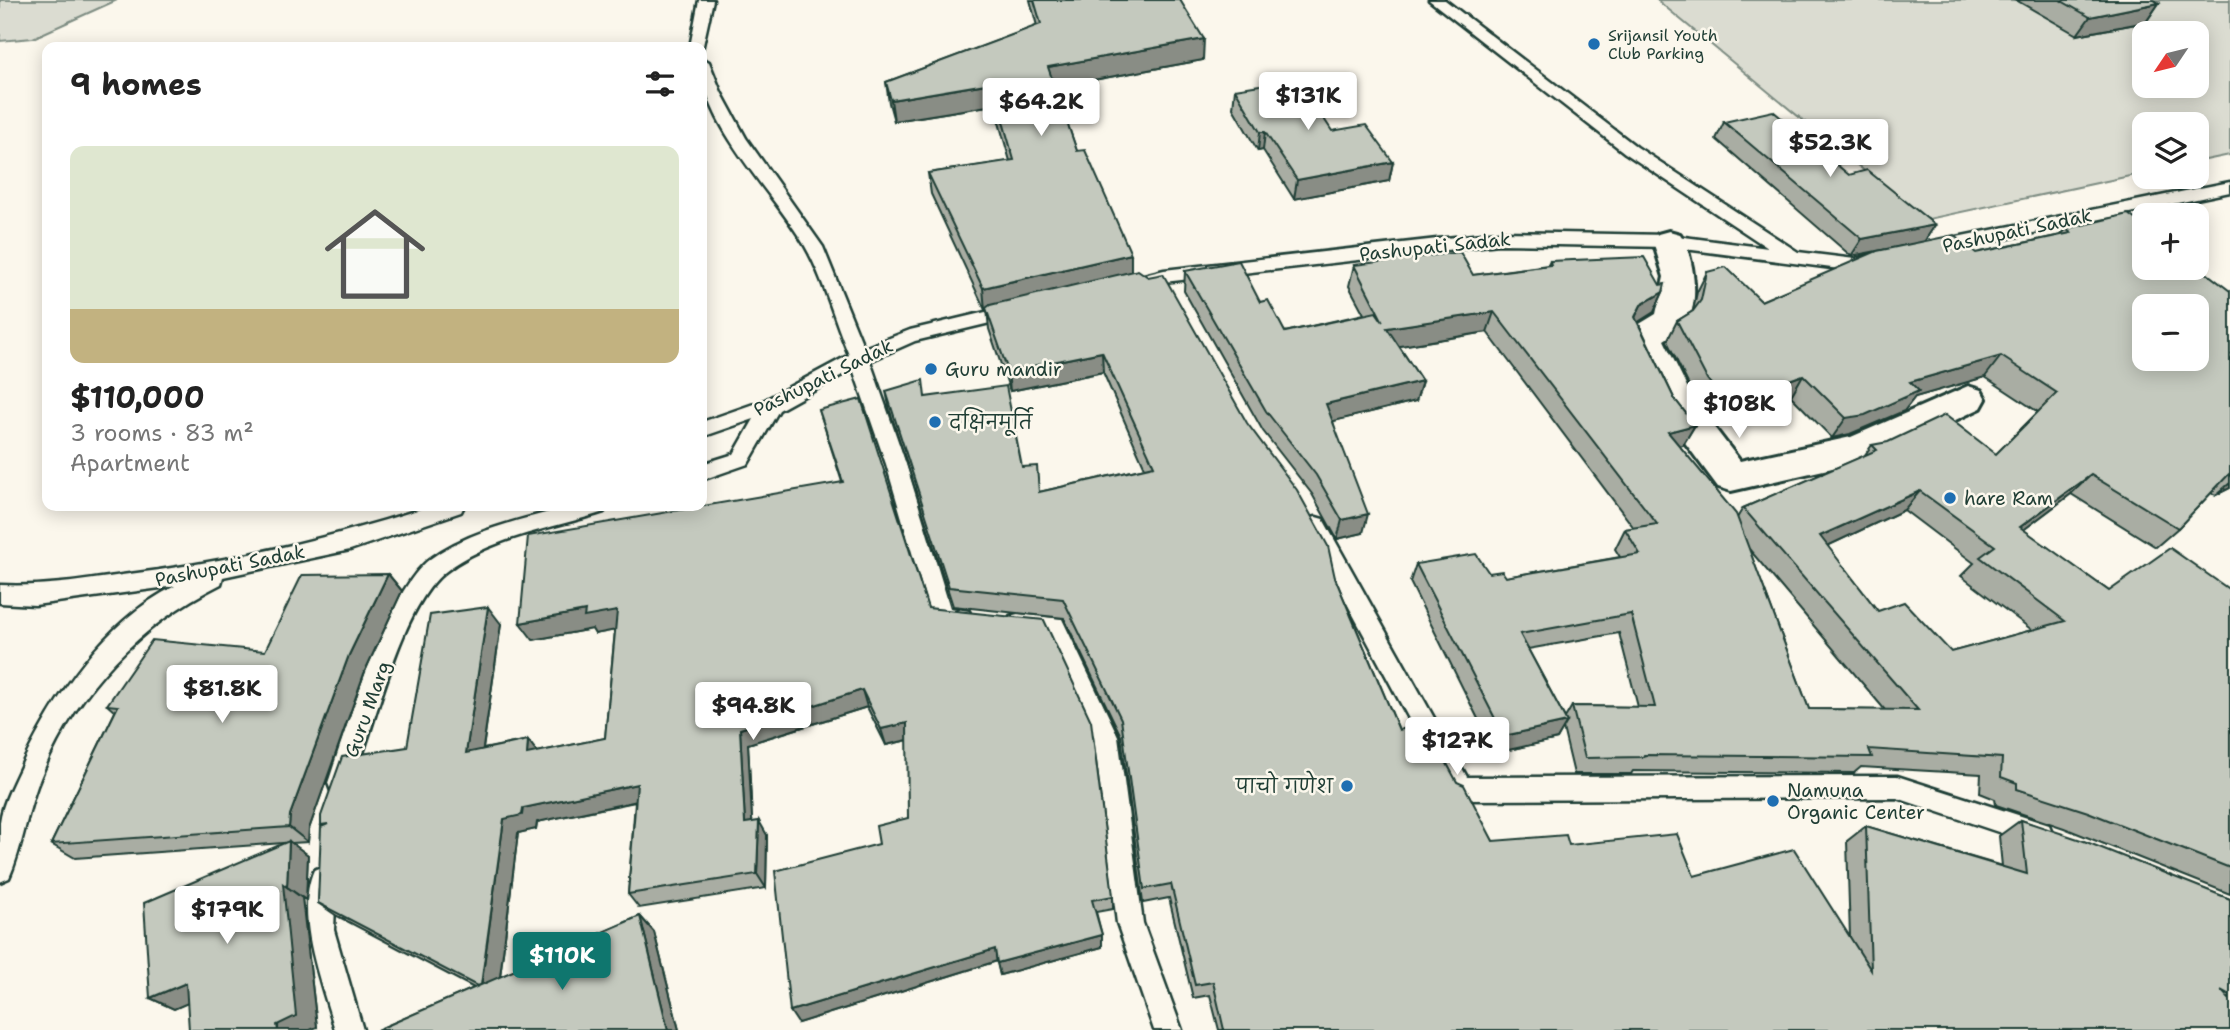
<!DOCTYPE html>
<html lang="en">
<head>
<meta charset="utf-8">
<style>
  :root { --surface:#fff; --page:#f2f2f2; --text:#222; --muted:#767676; --line:#e0e0e0; --accent:#0f766e }
  body { margin:0; font-family:"Shantell Sans","Playpen Sans Deva",sans-serif; background:var(--page); color:var(--text); height:100vh; display:flex; flex-direction:column; font-size:26px; white-space:nowrap }
  * { box-sizing:border-box; margin:0 }
  p { font-size:23px; color:var(--muted) }
  .icon { flex:none; width:38px; height:38px; fill:none; stroke:currentColor; stroke-width:2; stroke-linecap:round; stroke-linejoin:round }
  .map { position:relative; flex:1; overflow:hidden }
  .panel { position:absolute; left:42px; top:42px; width:665px; height:469px; display:flex; flex-direction:column; background:var(--surface); border-radius:14px; box-shadow:0 4px 18px #0003 }
  .panel>* { flex:none }
  .needle { width:46px; rotate:235deg }
  .controls { position:absolute; left:2132px; top:21px; display:grid; gap:14px }
  .controls a { display:grid; place-items:center; width:77px; height:77px; border-radius:14px; background:var(--surface); box-shadow:0 4px 18px #0003; font-size:35px }
  .price { position:absolute; translate:-50% -60px; padding:0 16px; border-radius:7px; background:#fff; color:#222; font-size:23px; line-height:46px; filter:drop-shadow(0 2px 4px #0008) }
  .price::after { content:''; position:absolute; left:50%; top:42px; width:21px; height:16px; margin-left:-10px; background:inherit; clip-path:polygon(0 0,100% 0,50% 100%) }
  .price.active { background:var(--accent); color:#fff }
  ul { padding:0; list-style:none }
  li { display:grid; align-content:center; gap:14px; height:371px; padding:0 28px }
  li+li { border-top:2px solid var(--line) }
  li span { display:grid; place-items:center; height:217px; border-radius:14px; color:#555 }
  li>.icon { margin-inline-start:auto }
  span .icon { width:126px; height:126px; fill:#fffc; stroke-width:1 }
  li b { font-size:30px }
  h2 { display:flex; justify-content:space-between; align-items:center; height:84px; padding:0 28px; font-size:30px }
  .map>svg:first-child { display:block }
  .green { fill:#dbdcd1; stroke:#7d8c82; stroke-width:2; fill-rule:evenodd }
  .lines { fill:none; stroke-linecap:round; stroke-linejoin:round }
  .lane-casing { stroke:#1f3d34; stroke-width:5 }
  .street-casing { stroke:#1f3d34; stroke-width:6 }
  .lane { fill:#fbf7ec; fill-rule:evenodd }
  .street { fill:#fbf7ec; fill-rule:evenodd }
  .wall { fill:#a9ada3; stroke:#1f3d34; stroke-width:2; fill-rule:evenodd }
  .shaded-wall { fill:#898d85; stroke:#1f3d34; stroke-width:2 }
  .building { fill:#c4c9be; stroke:#1f3d34; stroke-width:2; fill-rule:evenodd }
  .poi-dot { fill:#1f6fb2; stroke:#fbf7ec; stroke-width:2.5 }
  .labels { text-anchor:middle; stroke-width:5; stroke-linejoin:round; paint-order:stroke }
  .far-poi-label { font-size:16px; fill:#1f3d34; stroke:#fbf7ec; text-anchor:start }
  .street-label { font-size:19px; fill:#1f3d34; stroke:#fbf7ec }
  .poi-label { font-size:19px; fill:#1f3d34; stroke:#fbf7ec; text-anchor:start }
</style>
</head>
<body>
<div class="map">
<svg width="2230" height="1030" viewBox="0 0 2230 1030">
  <rect width="100%" height="100%" fill="#fbf7ec"/>
  <filter id="ink" filterUnits="userSpaceOnUse"><feTurbulence type="fractalNoise" baseFrequency=".0143" numOctaves="2"/><feDisplacementMap in="SourceGraphic" scale="14" xChannelSelector="R" yChannelSelector="G"/><feConvolveMatrix kernelMatrix="1 2 1 2 8 2 1 2 1" color-interpolation-filters="sRGB"/></filter>
  <g filter="url(#ink)">
    <!-- green -->
    <g class="green">
      <path d="M0,0H117L33,38L0,41Z"/>
      <path d="M1657,0H2230V155L2196,162V124H2144V173L1924,220ZM2144,33H2196V86H2144Z"/>
    </g>
    <g class="lines">
      <defs>
        <g id="lane">
          <path d="M699,0H713L702,50V47H690Z"/>
          <path d="M1429,0H1445L1637,147L1798,252L1855,259L1875,254L1884,260L1881,264L1855,271L1669,247L1499,244L1164,282L1138,288L1132,286L1129,282L1132,278L1164,270L1499,232L1669,235L1768,248L1625,153Z"/>
          <path d="M702,58L709,62L721,92L746,138L823,247L864,348L910,330L1015,305L1024,311L1015,317L915,341L870,361L906,464L950,608L969,611L972,618L969,625L961,627L934,624L931,617L886,464L853,369L779,410L748,464L702,480V464L734,454L754,419L702,437V422L765,400L849,355C834,320 824,279 805,246C773,191 699,123 702,58Z"/>
          <path d="M2230,182V192L1937,253L1928,247L1937,241Z"/>
          <path d="M430,506H464L461,512L350,550L223,577L221,584C135,627 72,695 37,786C26,816 22,849 9,878L0,882C0,862 0,841 0,822C2,803 15,780 23,762C57,693 105,621 175,586L35,605L0,603V585C42,587 81,581 122,575C227,562 330,539 430,506Z"/>
          <path d="M571,506H607L604,512C553,528 488,538 445,572C398,609 374,735 349,791L340,794L331,791L328,783C346,730 387,591 430,559C469,530 525,519 571,506Z"/>
          <path d="M1316,517L1323,519L1467,777L1897,776L2049,825L2053,834L2049,843L2040,846L1897,798L1460,800L1451,797L1305,525L1309,519Z"/>
          <path d="M1018,614L1062,619L1118,736L1143,923L1182,1030H1154L1117,923L1094,736L1047,635L1010,630L1007,623L1010,616Z"/>
          <path d="M323,866L332,870L336,879L334,930L363,1030H335C322,984 294,916 314,870Z"/>
        </g>
        <path id="street" d="M1669,231L1680,234C1694,255 1702,308 1683,328C1678,333 1670,336 1664,340L1694,401L1740,461L1851,437L1968,386L1981,390L1986,399L1981,408L1872,459L1731,491L1718,487L1666,417L1628,336L1633,328L1656,314L1664,277L1653,241L1658,234Z"/>
      </defs>
      <!-- lane casing -->
      <use href="#lane" class="lane-casing"/>
      <!-- street casing -->
      <use href="#street" class="street-casing"/>
      <!-- lane -->
      <use href="#lane" class="lane"/>
      <!-- street -->
      <use href="#street" class="street"/>
    </g>
    <!-- wall -->
    <g class="wall">
      <path d="M1030,0H1180L1203,60L1055,87L1077,151L1131,272L1335,578L1399,730L1457,782L1493,841L1569,845L1694,876L1850,937L1847,841L1866,826L2002,866L1999,836L2021,820L2230,899V1030H1219L1210,995L1193,998L1169,898L1143,903L1121,736L1064,618L953,606L890,411L886,391L926,397L1022,467L1039,492L1145,468L1103,372L1010,391L989,329L987,309L985,310L931,194L928,173L1010,161L994,105L894,121L889,103L886,82L1037,26Z"/>
      <path d="M2016,0H2154L2159,3L2146,22L2077,35Z"/>
      <path d="M1235,89L1332,131L1393,162L1389,181L1294,199L1263,150L1258,151L1233,108Z"/>
      <path d="M1724,122L1849,175L1935,225L1924,241L1976,253L2061,235L2066,229L2230,291V488L2216,495L2211,493L2178,528L2156,547L2071,494L2023,530L2109,591L2230,590V894L2064,828L1996,805L1995,799L1980,793L1981,774L1861,767L1854,773L1633,771L1631,774H1574L1563,728L1557,739L1495,753L1410,582L1416,564L1489,573L1506,577L1620,557L1615,549L1625,529L1634,528L1487,332L1399,346L1422,381L1416,401L1333,421L1363,533L1337,539L1312,494L1263,431L1184,291L1185,271L1260,302L1285,332L1364,314L1349,286L1354,265L1473,275L1548,265L1550,261L1663,292L1654,312L1638,322L1674,398L1695,425L1683,445L1679,446L1737,518L1743,508L1864,456L1872,445L1996,454L2038,412L1985,377L1915,397L1904,411L1850,434L1832,438L1791,396L1714,423L1696,400L1667,341L1677,321L1693,311L1697,292L1707,272L1761,301L1887,249L1851,256L1716,139ZM1904,510L1974,563L1961,576L2032,630L1951,652L1878,611L1827,546ZM1749,549L1885,710L1809,709ZM1619,633L1638,707L1572,706L1565,718L1528,649Z"/>
      <path d="M819,410L928,608L1113,896V909L1096,912L1102,935V947L1000,975L997,961L798,1023L879,844L908,818V740L886,745L867,707L748,744L752,822L767,835L766,888L639,908L628,894L635,802L537,822L536,829L518,833L500,977L640,916L654,932L679,1030H377L474,988L337,916L318,903L323,826L321,825L407,747L501,624L483,749L528,740L537,752L605,738L615,630L595,634L592,629L533,640L842,482Z"/>
      <path d="M388,574L402,591L365,671L309,829L308,842L291,843L308,855L306,900L302,898L317,1027L187,1003L174,1009L150,998L284,843L75,858L51,844L115,712L107,705L265,651Z"/>
    </g>
    <!-- shaded-wall -->
    <g class="shaded-wall">
      <path d="M2159,3L2146,22L2077,35L2090,17Z"/>
      <path d="M1204,39L1203,60L1049,88L1048,67Z"/>
      <path d="M992,83L994,105L894,121L891,100Z"/>
      <path d="M1260,132H1265L1263,150L1258,151Z"/>
      <path d="M1393,162L1389,181L1294,199L1297,180Z"/>
      <path d="M1935,225L1924,242L1851,256L1862,239Z"/>
      <path d="M1131,254V275L985,310L983,288Z"/>
      <path d="M1663,292L1654,312L1632,326L1626,337L1641,305Z"/>
      <path d="M1494,312L1487,332L1382,349L1387,328Z"/>
      <path d="M1102,352L1103,372L1010,391L1008,371Z"/>
      <path d="M2001,356L1985,377L1915,397L1904,411L1850,434L1832,438L1846,418L1910,382Z"/>
      <path d="M1803,375L1791,396L1714,423L1726,403Z"/>
      <path d="M1422,381L1416,401L1322,424L1326,404Z"/>
      <path d="M1695,425L1683,445L1657,452L1668,432Z"/>
      <path d="M2091,475L2071,494L2001,547L2020,527Z"/>
      <path d="M2230,483V488L2216,495Z"/>
      <path d="M1920,491L1904,510L1806,556L1820,536Z"/>
      <path d="M1368,514L1363,533L1337,539L1342,520Z"/>
      <path d="M388,574L402,591L365,671L309,829L308,842L289,827L290,815L349,655Z"/>
      <path d="M488,607L501,624L480,768L466,753Z"/>
      <path d="M585,611H617L627,628L595,634L592,629L533,640L520,623Z"/>
      <path d="M862,690L867,707L748,744L753,837L745,823L740,729Z"/>
      <path d="M1567,722L1557,739L1495,753L1504,736Z"/>
      <path d="M907,723L912,739L886,745L881,729Z"/>
      <path d="M528,740L540,756L527,754Z"/>
      <path d="M637,784L647,799L537,822L536,829L518,833L497,1000L481,988L504,819L523,808Z"/>
      <path d="M759,821L767,835L766,888L757,874Z"/>
      <path d="M289,841L308,855L306,900L287,887Z"/>
      <path d="M283,884L302,898L317,1027L310,1030H278Z"/>
      <path d="M640,916L654,932L679,1030H668Z"/>
      <path d="M1102,935V947L1000,975L997,963Z"/>
      <path d="M995,949L997,961L798,1023L790,1011Z"/>
      <path d="M186,983L209,994L174,1009L150,998Z"/>
    </g>
    <!-- building -->
    <g class="building">
      <path d="M1034,0H1180L1204,39L1048,67L1077,151L1085,150L1131,254L983,288L928,173L1014,160L992,83L891,100L886,82L1041,24Z"/>
      <path d="M2060,0H2154L2159,3L2090,17Z"/>
      <path d="M1298,79L1332,131L1366,125L1393,162L1297,180L1265,132H1260L1235,89Z"/>
      <path d="M1773,111L1849,175L1867,170L1935,225L1862,239L1724,122Z"/>
      <path d="M2128,214L2144,226V268H2196V265L2230,291V473L2178,528L2091,475L2020,527L2109,591L2170,548L2230,590V868L2088,812L2017,789V783L2001,777L2002,758L1869,749L1872,757L1644,755L1643,757L1585,758L1572,706L1655,707L1631,614L1520,634L1567,722L1504,736L1416,564L1476,554L1489,573L1502,571L1506,577L1640,554L1625,529L1657,524L1494,312L1387,328L1422,381L1326,404L1368,514L1342,520L1316,475L1266,411L1185,271L1239,261L1260,302L1268,300L1285,332L1376,312L1383,322L1354,265L1460,252L1473,275L1551,265L1550,261L1644,257L1660,285L1665,284L1663,292L1641,305L1635,317L1674,398L1695,425L1668,432L1736,514L1809,709L1918,710L1743,508L1877,450L1872,445L1888,442L1945,415L1996,454L2057,393L2001,356L1910,382L1919,391L1865,415L1846,418L1803,375L1726,403L1707,379L1677,321L1693,311L1701,300L1707,272L1726,267L1761,301L1877,251L1954,235L1976,253L2071,233L2066,229ZM2144,306H2196V359H2144ZM1920,491L1995,546L1980,557L2065,621L1951,652L1904,602L1878,611L1820,536Z"/>
      <path d="M1138,270L1148,277L1163,274L1247,423L1297,490L1328,546L1335,578L1399,730L1425,723L1457,782L1464,785L1493,841L1566,835L1569,845L1677,834L1694,876L1794,849L1871,970L1866,826L2027,874L2021,820L2084,841L2230,899V995L2221,990L2230,1000V1030H1224L1213,982L1195,985L1171,884L1144,889L1121,719L1063,599L949,587L886,391L923,380L925,397L1006,386L1022,467L1037,466L1039,492L1154,466L1102,352L1008,371L986,308L990,305Z"/>
      <path d="M861,399L928,608L1044,620L1091,721L1113,896L1092,900L1102,935L997,963L995,949L790,1011L775,871L879,844L876,826L908,818L907,723L881,729L862,690L740,729L745,823L759,821L757,874L628,894L637,784L523,808L522,815L504,819L481,985L477,986L318,903L321,827L328,824L321,825V816L342,757L407,747L430,615L488,607L466,753L528,740L527,754L605,738L617,611L584,617L585,611L520,623L528,536L843,482L819,410Z"/>
      <path d="M388,574L349,655L290,815L289,827L51,844L118,706L107,705L152,640L265,651L302,575Z"/>
      <path d="M289,841L287,887L283,884L296,1016L277,1025L278,1030H189L186,983L150,998L144,903Z"/>
      <path d="M640,916L668,1030H377Z"/>
    </g>
  </g>
  <!-- markers -->
  <g class="poi-dot">
    <circle cx="1594" cy="44" r="7"/>
    <circle cx="931" cy="369" r="7"/>
    <circle cx="935" cy="422" r="7"/>
    <circle cx="1950" cy="498" r="7"/>
    <circle cx="1347" cy="786" r="7"/>
    <circle cx="1773" cy="801" r="7"/>
  </g>
  <g class="labels">
    <!-- far-poi labels -->
    <g class="far-poi-label">
      <text x="1608" y="41">Srijansil Youth<tspan x="1608" dy="18">Club Parking</tspan></text>
    </g>
    <!-- street labels -->
    <g class="street-label">
      <text transform="translate(2017 230) rotate(-12)" y="7">Pashupati Sadak</text>
      <text transform="translate(1435 246) rotate(-6)" y="7">Pashupati Sadak</text>
      <text transform="translate(823 377) rotate(-26)" y="7">Pashupati Sadak</text>
      <text transform="translate(230 565) rotate(-11)" y="7">Pashupati Sadak</text>
      <text transform="translate(367 709) rotate(-70)" y="7">Guru Marg</text>
    </g>
    <!-- poi labels -->
    <g class="poi-label">
      <text x="945" y="376">Guru mandir</text>
      <text x="949" y="429">दक्षिनमूर्ति</text>
      <text x="1964" y="505">hare Ram</text>
      <text x="1333" y="793" text-anchor="end">पाचो गणेश</text>
      <text x="1787" y="797">Namuna<tspan x="1787" dy="22">Organic Center</tspan></text>
    </g>
  </g>
</svg>
<div class="controls">
<a><svg class="needle" viewBox="-14 -14 28 28"><path d="M0-13l5 13h-10z" fill="#e53935"/><path d="M0 13l5-13h-10z" fill="#767676"/></svg></a>
<a><svg class="icon" aria-label="layers" viewBox="0 0 24 24"><path d="M12 4l9 5-9 5-9-5zM3 14l9 5 9-5"/></svg></a>
<a>+</a>
<a>−</a>
</div>
<b class="price" style="left:1308px;top:132px">$131K</b>
<b class="price" style="left:1041px;top:138px">$64.2K</b>
<b class="price" style="left:1830px;top:179px">$52.3K</b>
<b class="price" style="left:1739px;top:440px">$108K</b>
<b class="price" style="left:222px;top:725px">$81.8K</b>
<b class="price" style="left:753px;top:742px">$94.8K</b>
<b class="price" style="left:1457px;top:777px">$127K</b>
<b class="price" style="left:227px;top:946px">$179K</b>
<b class="price active" style="left:562px;top:992px">$110K</b>
<section class="panel">
<h2>9 homes<svg class="icon" aria-label="filters" viewBox="0 0 24 24"><path d="M4 7h16M4 17h16"/><circle cx="9" cy="7" r="2"/><circle cx="15" cy="17" r="2"/></svg></h2>
<ul>
<li><span style="background:linear-gradient(#dfe7d0 75%,#c2b280 0)"><svg class="icon" aria-label="home" viewBox="0 0 24 24"><path d="M3 11l9-7 9 7M6 9v11h12V9"/></svg></span><div><b>$110,000</b><p>3 rooms · 83 m²</p><p>Apartment</p></div></li>
</ul>
</section>
</div>
</body>
</html>
